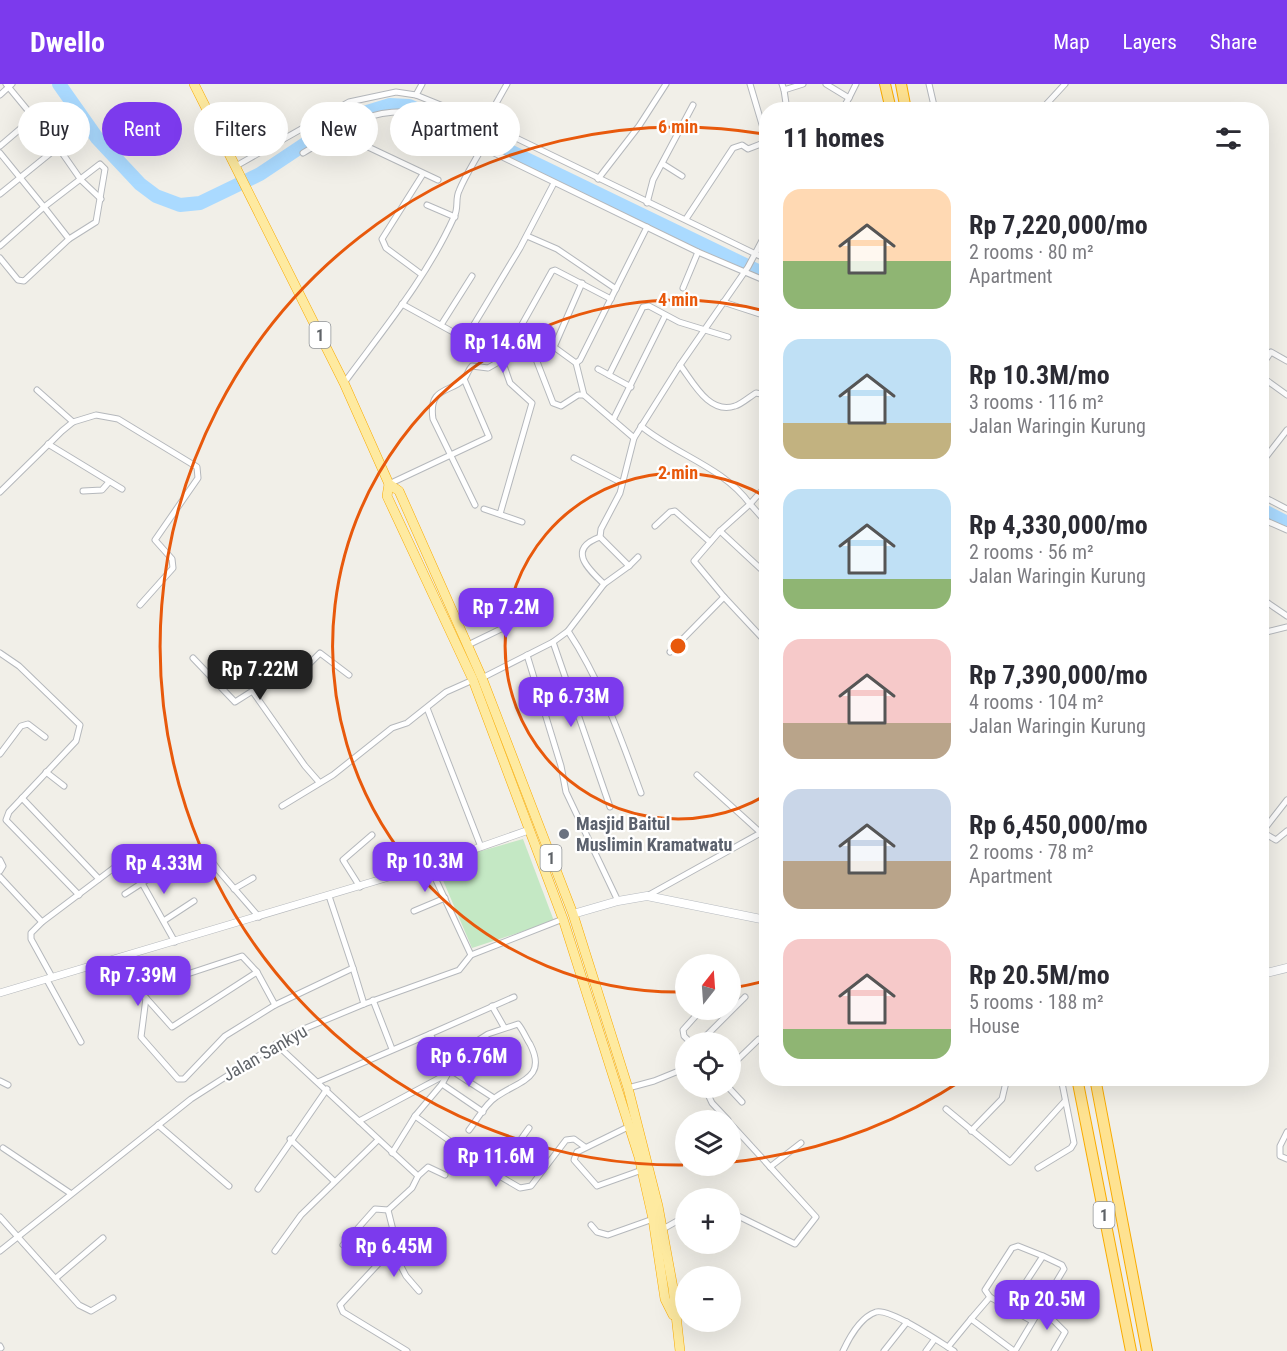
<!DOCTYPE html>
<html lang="en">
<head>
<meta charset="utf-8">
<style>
  :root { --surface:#fff; --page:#f2f2f3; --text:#2b2b33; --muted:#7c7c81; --accent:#7c3aed }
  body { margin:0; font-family:"Roboto Condensed",sans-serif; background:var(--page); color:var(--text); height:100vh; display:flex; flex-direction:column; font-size:22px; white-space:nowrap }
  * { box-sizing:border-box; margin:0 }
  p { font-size:20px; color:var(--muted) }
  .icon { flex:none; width:33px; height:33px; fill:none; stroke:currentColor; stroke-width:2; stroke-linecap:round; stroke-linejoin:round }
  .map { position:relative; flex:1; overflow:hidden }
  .panel { position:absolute; left:759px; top:18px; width:510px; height:984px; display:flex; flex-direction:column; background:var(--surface); border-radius:24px; box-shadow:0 6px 24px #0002 }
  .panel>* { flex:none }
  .top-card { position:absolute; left:18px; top:18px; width:570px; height:54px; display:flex; gap:12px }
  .needle { width:39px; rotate:17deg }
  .tools { position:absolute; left:675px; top:870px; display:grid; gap:12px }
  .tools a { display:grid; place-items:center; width:66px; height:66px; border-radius:50%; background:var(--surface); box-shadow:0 6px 24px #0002; font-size:30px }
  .price { position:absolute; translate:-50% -51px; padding:0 14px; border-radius:12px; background:var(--accent); color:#fff; font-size:20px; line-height:39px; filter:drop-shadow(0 2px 3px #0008) }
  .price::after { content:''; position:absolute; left:50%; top:36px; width:18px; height:14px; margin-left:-9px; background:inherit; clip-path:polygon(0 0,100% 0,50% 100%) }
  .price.current { background:#222; color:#fff }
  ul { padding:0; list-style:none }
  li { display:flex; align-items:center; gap:18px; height:150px; padding:0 24px }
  li span { display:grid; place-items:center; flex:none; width:168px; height:120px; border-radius:18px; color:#555 }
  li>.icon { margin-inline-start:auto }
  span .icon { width:72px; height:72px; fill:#fffc; stroke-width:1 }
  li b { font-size:26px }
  h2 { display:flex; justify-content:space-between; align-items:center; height:72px; padding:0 24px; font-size:26px }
  .pill { padding:0 21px; border-radius:27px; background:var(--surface); box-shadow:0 6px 24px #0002; font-size:21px; line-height:54px }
  .pill.current { background:var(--accent); color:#fff }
  header { display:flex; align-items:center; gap:36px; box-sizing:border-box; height:84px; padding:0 30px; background:var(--accent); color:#fff }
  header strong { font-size:28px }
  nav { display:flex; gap:33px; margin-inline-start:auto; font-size:21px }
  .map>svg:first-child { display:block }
  .park { fill:#c4e8c4 }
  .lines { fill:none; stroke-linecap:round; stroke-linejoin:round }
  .river { stroke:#aadaff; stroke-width:14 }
  .minor-casing { stroke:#b5b8bc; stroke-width:7 }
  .tertiary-casing { stroke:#b5b8bc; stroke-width:8 }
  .secondary-casing { stroke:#b6babf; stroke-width:9 }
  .trunk-casing { stroke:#f9ab00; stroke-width:10 }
  .motorway-casing { stroke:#f9ab00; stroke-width:12 }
  .minor { stroke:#fff; stroke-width:5 }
  .tertiary { stroke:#fff; stroke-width:7 }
  .secondary { stroke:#fff; stroke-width:8 }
  .trunk { stroke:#feeaa0; stroke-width:9 }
  .motorway { stroke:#fee291; stroke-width:10 }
  .ring { fill:none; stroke:#e8590c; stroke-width:3 }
  .worship-dot { fill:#6b7280; stroke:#fff; stroke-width:2 }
  .labels { text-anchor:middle; stroke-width:4.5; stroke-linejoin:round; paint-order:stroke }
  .shield { fill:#fff; stroke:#8f9295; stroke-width:1.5 }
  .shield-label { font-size:16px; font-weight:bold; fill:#5f6368 }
  .worship-label { font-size:18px; font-weight:bold; fill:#5b616d; stroke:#fff; text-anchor:start }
  .street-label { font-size:18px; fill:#5f6368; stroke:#fff }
  .centre { fill:#e8590c; stroke:#fff; stroke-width:3 }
  .ring-label { font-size:18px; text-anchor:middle; font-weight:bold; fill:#e8590c; stroke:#fff; stroke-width:4.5; stroke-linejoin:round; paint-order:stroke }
</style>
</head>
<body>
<header>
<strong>Dwello</strong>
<nav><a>Map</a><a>Layers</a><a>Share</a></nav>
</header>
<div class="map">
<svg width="1287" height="1267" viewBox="0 0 1287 1267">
  <rect width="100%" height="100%" fill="#f1efe8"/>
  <!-- park -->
  <path class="park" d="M523,755L554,837L472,864L436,780Z"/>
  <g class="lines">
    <!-- river -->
    <g class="river">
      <path d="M59,0L97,54L140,100L156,112L180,121L200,119L260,90L341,36L390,21L409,22L501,63L766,191"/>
      <path d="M1262,426L1287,439"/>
    </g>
    <defs>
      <g id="minor">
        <path d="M6,0L58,63L81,96L101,115"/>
        <path d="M750,0L766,54"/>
        <path d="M782,0L784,6L803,0"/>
        <path d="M826,0L849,14L842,26"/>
        <path d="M929,0L935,26"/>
        <path d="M784,6L787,26"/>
        <path d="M0,11L12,0"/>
        <path d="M416,11L422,0"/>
        <path d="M849,14L856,0"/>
        <path d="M1041,26L1065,0"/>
        <path d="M322,35L366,62L438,96"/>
        <path d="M485,39L507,0"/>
        <path d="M0,62L34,33"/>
        <path d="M0,69L44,123L100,80L105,85L96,138L69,155L24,197L18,196L0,174"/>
        <path d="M303,69C341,47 364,25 410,28L698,168L766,197"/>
        <path d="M663,80L682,92"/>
        <path d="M236,82L349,18L396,8L416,11L485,39L766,175"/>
        <path d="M598,95L639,42L666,0"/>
        <path d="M0,110L58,63"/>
        <path d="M647,119L653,96L693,21"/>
        <path d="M427,121L455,133"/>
        <path d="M686,135L733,64L742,61L748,65L766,58"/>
        <path d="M527,152L557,165L616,205"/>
        <path d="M0,162L44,123L69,155"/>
        <path d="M421,190L386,164L382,155L423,90"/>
        <path d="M683,204L698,168"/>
        <path d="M723,218L766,232"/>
        <path d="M402,220L462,253L467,252L520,164L554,99"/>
        <path d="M441,241L472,192"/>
        <path d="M518,248L554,263L582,199"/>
        <path d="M527,252L553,319L561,322L578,311H584L634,354L680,281L748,183L766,149"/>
        <path d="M554,263L576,279L580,276L647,143"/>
        <path d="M576,279L584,311"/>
        <path d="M680,281C693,298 709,331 735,322C742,320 749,313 756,309L766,311"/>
        <path d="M1262,281L1271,268L1287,277"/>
        <path d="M598,285L609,291"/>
        <path d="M1262,293L1287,311"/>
        <path d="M344,299C383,246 427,193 454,133C459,124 455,115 459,107C465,92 475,77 483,62"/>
        <path d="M631,303L609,291L643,223L649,222L679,238L728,253"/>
        <path d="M37,306L73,338"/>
        <path d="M613,336L665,232"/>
        <path d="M641,342C676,371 723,383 750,420L720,447L694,477L724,513L766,558"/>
        <path d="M48,360L122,405"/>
        <path d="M574,374L622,399"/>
        <path d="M1262,378L1287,346"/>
        <path d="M389,400L489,353L464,295"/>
        <path d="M766,402L750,420L766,438"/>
        <path d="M83,407L102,406L109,398"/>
        <path d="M0,408L62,347L73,338L96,331L118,335L197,383L198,394L155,456L172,475L173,484L140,521"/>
        <path d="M1262,412L1287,425"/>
        <path d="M475,421L433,335C428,302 451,309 464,295C468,290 468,286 472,282L488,284L502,276L552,187L555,186L611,215"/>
        <path d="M484,425L522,438"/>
        <path d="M500,430L532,319L510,299L502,276"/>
        <path d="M1262,435L1287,446"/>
        <path d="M655,442L670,428L675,427L710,458"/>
        <path d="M720,447L763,487"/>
        <path d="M600,453C567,465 587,484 604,500"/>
        <path d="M629,482L638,473"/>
        <path d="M1262,515L1287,532"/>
        <path d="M568,547C601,597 620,652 641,709"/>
        <path d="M1262,549L1287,543"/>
        <path d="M553,558L610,723"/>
        <path d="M468,561L534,529"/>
        <path d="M670,568L724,513"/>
        <path d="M0,569L19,582L80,641L76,657L9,728L6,736L79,811"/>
        <path d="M527,571L561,682L566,708L618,817"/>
        <path d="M193,574L235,618L295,580L308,581L320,569L349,591"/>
        <path d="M482,594L553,558L568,547L604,500L629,482L600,453L601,445L620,409L634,354"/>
        <path d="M253,608L305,682L319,698"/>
        <path d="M427,624L481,763"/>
        <path d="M0,670L21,642L28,640L45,653"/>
        <path d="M46,688L64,702"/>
        <path d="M697,691L761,749"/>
        <path d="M22,714L99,795"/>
        <path d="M282,722L333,691L392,644L407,639L446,608L473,596"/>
        <path d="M1262,748L1287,716"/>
        <path d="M1262,748L1276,756L1287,747"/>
        <path d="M203,765L219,787L259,833"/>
        <path d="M0,776L3,782L0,787"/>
        <path d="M429,781L471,871"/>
        <path d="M0,793L42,838"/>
        <path d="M360,803L343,776L372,751"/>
        <path d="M234,805L253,794"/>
        <path d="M125,810L142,799"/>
        <path d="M647,812L766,746"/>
        <path d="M414,827L445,814"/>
        <path d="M165,836L194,817"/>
        <path d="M175,858L142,799L183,773"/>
        <path d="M121,875L139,906L172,943L257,888"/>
        <path d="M353,884L364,920"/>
        <path d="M52,893L31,855V849L42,838L139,765"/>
        <path d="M47,896L81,958"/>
        <path d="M139,906L242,872L257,888L275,921"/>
        <path d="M146,914L141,953L178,995H184L225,952L275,921L353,884L329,812"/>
        <path d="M373,916L392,965"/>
        <path d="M492,922L504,943"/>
        <path d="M430,950L514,913"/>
        <path d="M690,958L684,952L683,946L701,926"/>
        <path d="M700,958L745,913"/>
        <path d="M276,960L418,1092L412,1104L388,1126L375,1125L343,1161"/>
        <path d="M730,983L759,955L766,956"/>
        <path d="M0,997L8,1001"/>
        <path d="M318,998L430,950L449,985L494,1014"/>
        <path d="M442,1000L483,1028"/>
        <path d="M628,1004L654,997L686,984"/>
        <path d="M705,1004L712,1019L728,1036"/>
        <path d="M729,1004L742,1018"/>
        <path d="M946,1025L1010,1078L1065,1017"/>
        <path d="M415,1032L496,1090L520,1104L531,1102L566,1056L574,1055L585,1063"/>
        <path d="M359,1037L447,990"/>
        <path d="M730,1039L816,1133L795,1160L730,1128"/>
        <path d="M158,1041L229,1102"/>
        <path d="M630,1042L577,1068L574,1076L597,1102L642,1086"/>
        <path d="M971,1047L1002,1015L1007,994"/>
        <path d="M1287,1048L1280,1062V1072L1287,1075"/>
        <path d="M290,1055L334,1097"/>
        <path d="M3,1064L70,1109"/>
        <path d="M392,1069L415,1032L442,1000L455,976L466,964L488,950L518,940C523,946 526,954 530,960C548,995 518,997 496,1013C485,1020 477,1036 469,1046"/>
        <path d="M770,1083L801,1059"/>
        <path d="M1038,1084L1071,1064L1074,1059L1061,994"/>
        <path d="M496,1090L529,1044"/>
        <path d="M418,1092L428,1083L445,1091"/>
        <path d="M258,1105L327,1005"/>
        <path d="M388,1126L394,1150L392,1165L340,1221L343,1228L407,1267"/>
        <path d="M0,1133L79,1221L91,1227L113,1214"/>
        <path d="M591,1141L597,1148L608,1151L653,1135"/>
        <path d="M663,1145L686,1132"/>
        <path d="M392,1165L406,1192L419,1207"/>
        <path d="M0,1167L191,1015L294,949L364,920L459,886L471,871L563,835"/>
        <path d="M275,1167L301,1131L378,1056"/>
        <path d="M56,1194L103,1154"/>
        <path d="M1027,1198L1050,1210"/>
        <path d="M990,1213L985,1206L1012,1164L1018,1162L1043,1172"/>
        <path d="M1039,1228L1052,1235L1065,1248L1054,1267"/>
        <path d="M971,1235L990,1213L1009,1224"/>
        <path d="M0,1262L1,1264"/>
        <path d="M948,1263L971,1235L1014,1267"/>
        <path d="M843,1267C849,1254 861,1233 876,1228C890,1224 940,1258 954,1267"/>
        <path d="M884,1267L907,1238"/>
        <path d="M926,1267L934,1256"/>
        <path d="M1015,1267L1064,1185L1062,1181L1043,1172L1009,1224L1032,1237"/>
      </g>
      <path id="tertiary" d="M0,909L429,781L529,746"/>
      <g id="secondary">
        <path d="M573,830L618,817L647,812L766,836"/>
        <path d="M1262,890L1287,884"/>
      </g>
      <g id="trunk">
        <path d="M194,0L344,299L389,400L399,407L482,594L573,830L628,1004L658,1122L673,1204L680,1267"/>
        <path d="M389,400L387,412L473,596L563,835L639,1073L653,1135L665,1215L673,1231"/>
      </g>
      <g id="motorway">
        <path d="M885,0L891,26"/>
        <path d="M901,0L906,26"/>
        <path d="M1077,994L1131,1267"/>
        <path d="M1095,994L1147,1267"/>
      </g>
    </defs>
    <!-- minor casing -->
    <use href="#minor" class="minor-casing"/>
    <!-- tertiary casing -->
    <use href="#tertiary" class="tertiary-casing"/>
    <!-- secondary casing -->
    <use href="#secondary" class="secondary-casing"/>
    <!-- trunk casing -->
    <use href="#trunk" class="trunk-casing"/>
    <!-- motorway casing -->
    <use href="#motorway" class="motorway-casing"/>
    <!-- minor -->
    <use href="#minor" class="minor"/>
    <!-- tertiary -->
    <use href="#tertiary" class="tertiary"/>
    <!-- secondary -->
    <use href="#secondary" class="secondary"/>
    <!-- trunk -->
    <use href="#trunk" class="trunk"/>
    <!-- motorway -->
    <use href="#motorway" class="motorway"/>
  </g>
  <!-- distance rings -->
  <g class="ring">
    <path d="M766 711A173 173 0 1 1 766 413"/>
    <path d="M765 897A346 346 0 0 1 732 904M684 908A346 346 0 1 1 765 227"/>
    <path d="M964 995A519 519 0 0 1 732 1078M683 1081A519 519 0 1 1 764 50"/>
  </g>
  <!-- markers -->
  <circle class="worship-dot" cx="564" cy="750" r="6"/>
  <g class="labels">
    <!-- shield labels -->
    <g class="shield">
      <rect x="309.5" y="238" width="21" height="26" rx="4.5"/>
      <rect x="540.5" y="761" width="21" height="26" rx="4.5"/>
      <rect x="1093.5" y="1118" width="21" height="26" rx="4.5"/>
    </g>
    <g class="shield-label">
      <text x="320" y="257">1</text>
      <text x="551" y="780">1</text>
      <text x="1104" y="1137">1</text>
    </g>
    <!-- worship labels -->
    <g class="worship-label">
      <text x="576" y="746">Masjid Baitul<tspan x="576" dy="21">Muslimin Kramatwatu</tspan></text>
    </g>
    <!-- street labels -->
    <g class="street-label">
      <text transform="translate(265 969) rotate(-30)" y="6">Jalan Sankyu</text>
    </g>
  </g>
  <circle cx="678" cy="562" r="9" class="centre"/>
  <g class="ring-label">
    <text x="678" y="49">6 min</text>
    <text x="678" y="222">4 min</text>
    <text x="678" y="395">2 min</text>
  </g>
</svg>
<div class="tools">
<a><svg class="needle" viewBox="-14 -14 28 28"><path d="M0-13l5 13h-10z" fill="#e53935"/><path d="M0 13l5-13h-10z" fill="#7c7c81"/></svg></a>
<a><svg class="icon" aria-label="locate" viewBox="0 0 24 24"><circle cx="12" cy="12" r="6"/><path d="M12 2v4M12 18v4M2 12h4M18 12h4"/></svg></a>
<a><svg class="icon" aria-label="layers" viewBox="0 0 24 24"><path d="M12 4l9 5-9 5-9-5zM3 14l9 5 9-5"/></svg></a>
<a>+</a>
<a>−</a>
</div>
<b class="price" style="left:503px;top:290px">Rp 14.6M</b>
<b class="price" style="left:506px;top:555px">Rp 7.2M</b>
<b class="price current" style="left:260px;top:617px">Rp 7.22M</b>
<b class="price" style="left:571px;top:644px">Rp 6.73M</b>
<b class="price" style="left:425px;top:809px">Rp 10.3M</b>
<b class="price" style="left:164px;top:811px">Rp 4.33M</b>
<b class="price" style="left:138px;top:923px">Rp 7.39M</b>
<b class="price" style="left:469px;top:1004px">Rp 6.76M</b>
<b class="price" style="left:496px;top:1104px">Rp 11.6M</b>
<b class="price" style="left:394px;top:1194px">Rp 6.45M</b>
<b class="price" style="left:1047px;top:1247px">Rp 20.5M</b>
<div class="top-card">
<a class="pill">Buy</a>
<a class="pill current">Rent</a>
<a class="pill">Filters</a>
<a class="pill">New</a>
<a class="pill">Apartment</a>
</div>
<section class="panel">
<h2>11 homes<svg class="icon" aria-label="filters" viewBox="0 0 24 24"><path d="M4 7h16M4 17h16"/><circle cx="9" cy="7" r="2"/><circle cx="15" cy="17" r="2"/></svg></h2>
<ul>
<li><span style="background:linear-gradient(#ffd9b3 60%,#8fb573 0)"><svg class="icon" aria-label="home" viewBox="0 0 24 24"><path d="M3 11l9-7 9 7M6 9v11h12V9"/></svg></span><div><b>Rp 7,220,000/mo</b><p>2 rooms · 80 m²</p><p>Apartment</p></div></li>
<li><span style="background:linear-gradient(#bfe0f5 70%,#c2b280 0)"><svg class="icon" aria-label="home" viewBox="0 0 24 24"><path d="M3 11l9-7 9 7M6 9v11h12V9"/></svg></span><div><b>Rp 10.3M/mo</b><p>3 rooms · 116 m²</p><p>Jalan Waringin Kurung</p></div></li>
<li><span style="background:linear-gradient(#bfe0f5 75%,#8fb573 0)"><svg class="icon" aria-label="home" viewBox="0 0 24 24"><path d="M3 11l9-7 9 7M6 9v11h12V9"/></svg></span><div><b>Rp 4,330,000/mo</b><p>2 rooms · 56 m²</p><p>Jalan Waringin Kurung</p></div></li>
<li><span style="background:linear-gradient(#f6c9c9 70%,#b9a48a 0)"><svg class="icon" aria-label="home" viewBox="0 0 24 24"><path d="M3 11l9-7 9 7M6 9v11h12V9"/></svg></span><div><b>Rp 7,390,000/mo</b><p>4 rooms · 104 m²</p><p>Jalan Waringin Kurung</p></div></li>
<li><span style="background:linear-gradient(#c9d6e8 60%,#b9a48a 0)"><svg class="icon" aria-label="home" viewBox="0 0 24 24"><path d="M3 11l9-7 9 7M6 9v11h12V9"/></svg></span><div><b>Rp 6,450,000/mo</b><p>2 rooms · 78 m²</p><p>Apartment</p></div></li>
<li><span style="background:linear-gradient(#f6c9c9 75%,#8fb573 0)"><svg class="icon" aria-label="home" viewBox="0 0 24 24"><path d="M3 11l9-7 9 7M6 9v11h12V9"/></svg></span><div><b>Rp 20.5M/mo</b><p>5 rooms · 188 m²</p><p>House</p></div></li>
</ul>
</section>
</div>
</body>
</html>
